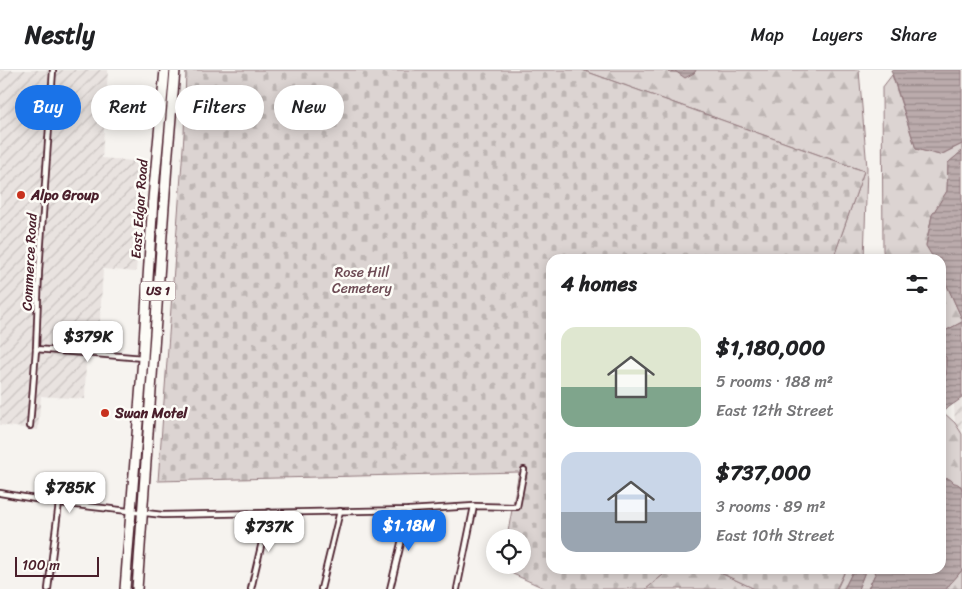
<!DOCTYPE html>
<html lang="en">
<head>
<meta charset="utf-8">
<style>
  :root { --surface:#fff; --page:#f2f2f2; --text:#202124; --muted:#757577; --line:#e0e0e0; --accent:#1a73e8 }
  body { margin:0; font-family:Sriracha,sans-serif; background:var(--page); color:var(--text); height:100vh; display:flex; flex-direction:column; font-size:19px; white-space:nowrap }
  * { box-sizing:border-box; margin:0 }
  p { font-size:16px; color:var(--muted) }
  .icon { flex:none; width:28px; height:28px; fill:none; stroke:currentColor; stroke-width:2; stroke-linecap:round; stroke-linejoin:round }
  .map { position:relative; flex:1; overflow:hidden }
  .side { position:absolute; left:546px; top:184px; width:400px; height:320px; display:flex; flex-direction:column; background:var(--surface); border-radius:15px; box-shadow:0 2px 12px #0003 }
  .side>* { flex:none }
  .guide { position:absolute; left:15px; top:15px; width:456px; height:45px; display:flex; gap:10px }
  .buttons { position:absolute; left:486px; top:459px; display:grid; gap:10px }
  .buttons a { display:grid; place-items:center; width:45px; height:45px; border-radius:50%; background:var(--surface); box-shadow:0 2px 12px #0003; font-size:25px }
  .scale { position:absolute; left:15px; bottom:12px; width:84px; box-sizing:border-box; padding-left:5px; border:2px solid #4a1f2b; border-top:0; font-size:14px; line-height:18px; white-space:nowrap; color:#4a1f2b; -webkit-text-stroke:4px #fdfcf7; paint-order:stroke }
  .price { position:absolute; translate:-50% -42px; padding:0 11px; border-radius:10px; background:#fff; color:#222; font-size:16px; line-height:32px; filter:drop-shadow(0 1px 2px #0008) }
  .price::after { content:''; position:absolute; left:50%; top:30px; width:15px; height:11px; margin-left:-8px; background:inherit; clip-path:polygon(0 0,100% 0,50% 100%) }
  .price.on { background:var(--accent); color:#fff }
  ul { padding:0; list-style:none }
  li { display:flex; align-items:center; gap:15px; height:125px; padding:0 15px }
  li span { display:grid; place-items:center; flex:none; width:140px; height:100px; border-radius:15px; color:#555 }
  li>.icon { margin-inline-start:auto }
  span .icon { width:60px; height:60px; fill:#fffc; stroke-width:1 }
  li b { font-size:21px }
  h2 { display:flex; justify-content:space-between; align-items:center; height:60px; padding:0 15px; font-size:21px }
  .chip { padding:0 18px; border-radius:22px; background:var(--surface); box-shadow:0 2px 12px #0003; font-size:18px; line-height:45px }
  .chip.on { background:var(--accent); color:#fff }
  header { display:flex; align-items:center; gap:30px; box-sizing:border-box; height:70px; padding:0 25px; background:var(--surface); border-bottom:1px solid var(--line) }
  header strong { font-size:24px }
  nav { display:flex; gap:28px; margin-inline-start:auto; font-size:18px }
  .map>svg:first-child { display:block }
  .industrial { fill:url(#industrial-furrows) }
  .forest { fill:url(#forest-firs); stroke:#937a7e }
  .cemetery { fill:url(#cemetery-stones); stroke:#937a7e }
  .water { fill:url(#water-rules); stroke:#8e7378 }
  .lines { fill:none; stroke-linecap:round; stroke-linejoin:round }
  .street-casing { stroke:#4a1f2b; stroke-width:8 }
  .highway-casing { stroke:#4a1f2b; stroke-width:12 }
  .street { stroke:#fdfcf7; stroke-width:4.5 }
  .highway { stroke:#fdfcf7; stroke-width:9 }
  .poi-dot { fill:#c8321e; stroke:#fdfcf7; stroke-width:2 }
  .labels { text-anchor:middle; stroke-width:5; stroke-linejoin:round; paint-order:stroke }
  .shield { fill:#fdfcf7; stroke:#806168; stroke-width:1 }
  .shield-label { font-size:12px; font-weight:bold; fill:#4a1f2b }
  .poi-label { font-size:14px; font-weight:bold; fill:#4a1f2b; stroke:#fdfcf7; text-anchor:start }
  .street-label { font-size:14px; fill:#4a1f2b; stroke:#fdfcf7 }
  .park-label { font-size:14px; fill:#6e4c55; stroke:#fdfcf7 }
</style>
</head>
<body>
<header>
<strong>Nestly</strong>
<nav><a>Map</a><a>Layers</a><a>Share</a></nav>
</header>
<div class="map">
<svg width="962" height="519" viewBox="0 0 962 519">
  <defs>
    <pattern id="industrial-furrows" width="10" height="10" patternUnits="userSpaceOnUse" patternTransform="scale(1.25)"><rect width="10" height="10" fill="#e9e3e0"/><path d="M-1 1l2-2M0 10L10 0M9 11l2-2" fill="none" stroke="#c9c2c0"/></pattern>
    <pattern id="forest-firs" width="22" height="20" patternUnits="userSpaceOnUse" patternTransform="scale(1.25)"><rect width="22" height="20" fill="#dcd4d2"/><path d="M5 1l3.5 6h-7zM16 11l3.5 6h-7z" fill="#beb6b4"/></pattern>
    <pattern id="cemetery-stones" width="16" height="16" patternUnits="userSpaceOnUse" patternTransform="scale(1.25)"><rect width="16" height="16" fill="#dcd4d2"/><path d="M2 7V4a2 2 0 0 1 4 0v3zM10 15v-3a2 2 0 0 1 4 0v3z" fill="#beb6b4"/></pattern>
    <pattern id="water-rules" width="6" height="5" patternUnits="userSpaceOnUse" patternTransform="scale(1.25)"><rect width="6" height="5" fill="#bbabac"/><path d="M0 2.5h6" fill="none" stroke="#9a8b8c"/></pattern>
  </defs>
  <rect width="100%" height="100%" fill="#f6f3ef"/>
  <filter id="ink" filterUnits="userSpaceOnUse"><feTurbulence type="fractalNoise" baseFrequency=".02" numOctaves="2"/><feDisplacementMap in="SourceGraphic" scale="10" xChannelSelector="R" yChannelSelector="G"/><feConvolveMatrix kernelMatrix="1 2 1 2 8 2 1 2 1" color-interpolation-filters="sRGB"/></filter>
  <g filter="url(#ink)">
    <!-- industrial -->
    <g class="industrial">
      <path d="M0,0H108L102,88L144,92L136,202L103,199L98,284H86L85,329L41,326L38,360L0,355Z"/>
      <path d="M962,328V364L955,353L954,333Z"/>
    </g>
    <!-- forest -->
    <g class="forest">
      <path d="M582,0H666L668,2L694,3L696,0H859L867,98L864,189H833L864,101Z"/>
      <path d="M892,5L916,79L940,85L962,74V81L948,93L947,121L932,145L926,175L934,189H885L883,181L882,18Z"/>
      <path d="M941,202L962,249V252L943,262L941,265Z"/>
      <path d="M941,283L946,287V305L941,308Z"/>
      <path d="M943,342L955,353L962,364V420L961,416L954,413L952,411L941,408V345Z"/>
      <path d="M670,499H712L755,519H646Z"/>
      <path d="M846,499H854L844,519H837Z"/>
      <path d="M866,499H873L875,504L868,519H858Z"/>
      <path d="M962,500V519H946C951,512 957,507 962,500Z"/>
    </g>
    <!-- cemetery -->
    <g class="cemetery">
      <path d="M186,0H582L864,101L833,189H551V499H670L646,519H546L502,499V495H522V468L507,467L519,402L158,411L184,65Z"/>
      <path d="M712,499H846L836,519H755Z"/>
    </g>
    <!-- water -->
    <g class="water">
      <path d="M666,0H696L694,3L685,8L675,1L668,2Z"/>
      <path d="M891,0H962V74L940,85L916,79Z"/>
      <path d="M962,81V249L941,202V189H934L926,176L932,145L947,121L948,93Z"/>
      <path d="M962,252V328L946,339L941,345V308L946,305V287L941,283V265L943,262Z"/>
      <path d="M941,408C948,410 948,406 954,413C958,413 961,416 962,420V500C957,507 951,512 946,519H868L875,504L873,499H941Z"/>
      <path d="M854,499H866L858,519H844Z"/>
    </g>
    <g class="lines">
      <defs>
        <g id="street">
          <path d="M36,279L143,288"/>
          <path d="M30,356L36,279L39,201L53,0"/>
          <path d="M0,423L59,433L163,445L409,440L474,436L517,437L524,400"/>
          <path d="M48,519L59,433"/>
          <path d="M251,519L269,442"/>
          <path d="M321,519L340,441"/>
          <path d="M390,519L409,440"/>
          <path d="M457,519L474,436"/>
        </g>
        <g id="highway">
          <path d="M125,519L143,288L153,129L165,0"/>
          <path d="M137,519L167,94L175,0"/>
        </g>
      </defs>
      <!-- street casing -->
      <use href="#street" class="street-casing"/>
      <!-- highway casing -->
      <use href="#highway" class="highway-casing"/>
      <!-- street -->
      <use href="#street" class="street"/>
      <!-- highway -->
      <use href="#highway" class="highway"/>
    </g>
  </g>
  <!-- markers -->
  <g class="poi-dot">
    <circle cx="21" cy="125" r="5"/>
    <circle cx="105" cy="343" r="5"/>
  </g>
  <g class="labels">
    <!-- shield labels -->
    <rect class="shield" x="140.5" y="211.5" width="35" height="19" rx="4"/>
    <g class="shield-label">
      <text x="158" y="225">US 1</text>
    </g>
    <!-- poi labels -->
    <g class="poi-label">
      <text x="31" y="130">Alpo Group</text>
      <text x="115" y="348">Swan Motel</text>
    </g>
    <!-- street labels -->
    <g class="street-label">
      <text transform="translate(139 139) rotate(-86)" y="5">East Edgar Road</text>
      <text transform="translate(29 192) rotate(-87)" y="5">Commerce Road</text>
    </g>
    <!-- park labels -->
    <g class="park-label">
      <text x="362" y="207">Rose Hill<tspan x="362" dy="16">Cemetery</tspan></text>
    </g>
  </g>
</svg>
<div class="buttons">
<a><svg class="icon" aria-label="locate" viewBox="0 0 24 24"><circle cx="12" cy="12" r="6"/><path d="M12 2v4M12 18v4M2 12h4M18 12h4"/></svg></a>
</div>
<div class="scale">100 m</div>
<b class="price" style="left:88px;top:293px">$379K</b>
<b class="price" style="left:70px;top:444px">$785K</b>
<b class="price on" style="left:409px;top:482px">$1.18M</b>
<b class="price" style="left:269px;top:483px">$737K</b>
<div class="guide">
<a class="chip on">Buy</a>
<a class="chip">Rent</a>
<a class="chip">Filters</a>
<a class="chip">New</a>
</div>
<section class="side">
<h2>4 homes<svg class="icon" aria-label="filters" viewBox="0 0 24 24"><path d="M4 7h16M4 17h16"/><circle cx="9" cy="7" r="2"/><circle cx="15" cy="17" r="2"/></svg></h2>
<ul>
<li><span style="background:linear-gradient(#dfe7d0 60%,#7fa58c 0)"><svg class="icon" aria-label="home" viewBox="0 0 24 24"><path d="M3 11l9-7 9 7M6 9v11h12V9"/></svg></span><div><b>$1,180,000</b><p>5 rooms · 188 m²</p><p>East 12th Street</p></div></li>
<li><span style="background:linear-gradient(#c9d6e8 60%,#9aa5b1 0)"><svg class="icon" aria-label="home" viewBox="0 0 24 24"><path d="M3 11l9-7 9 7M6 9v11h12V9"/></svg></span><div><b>$737,000</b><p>3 rooms · 89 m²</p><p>East 10th Street</p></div></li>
</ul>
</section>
</div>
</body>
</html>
